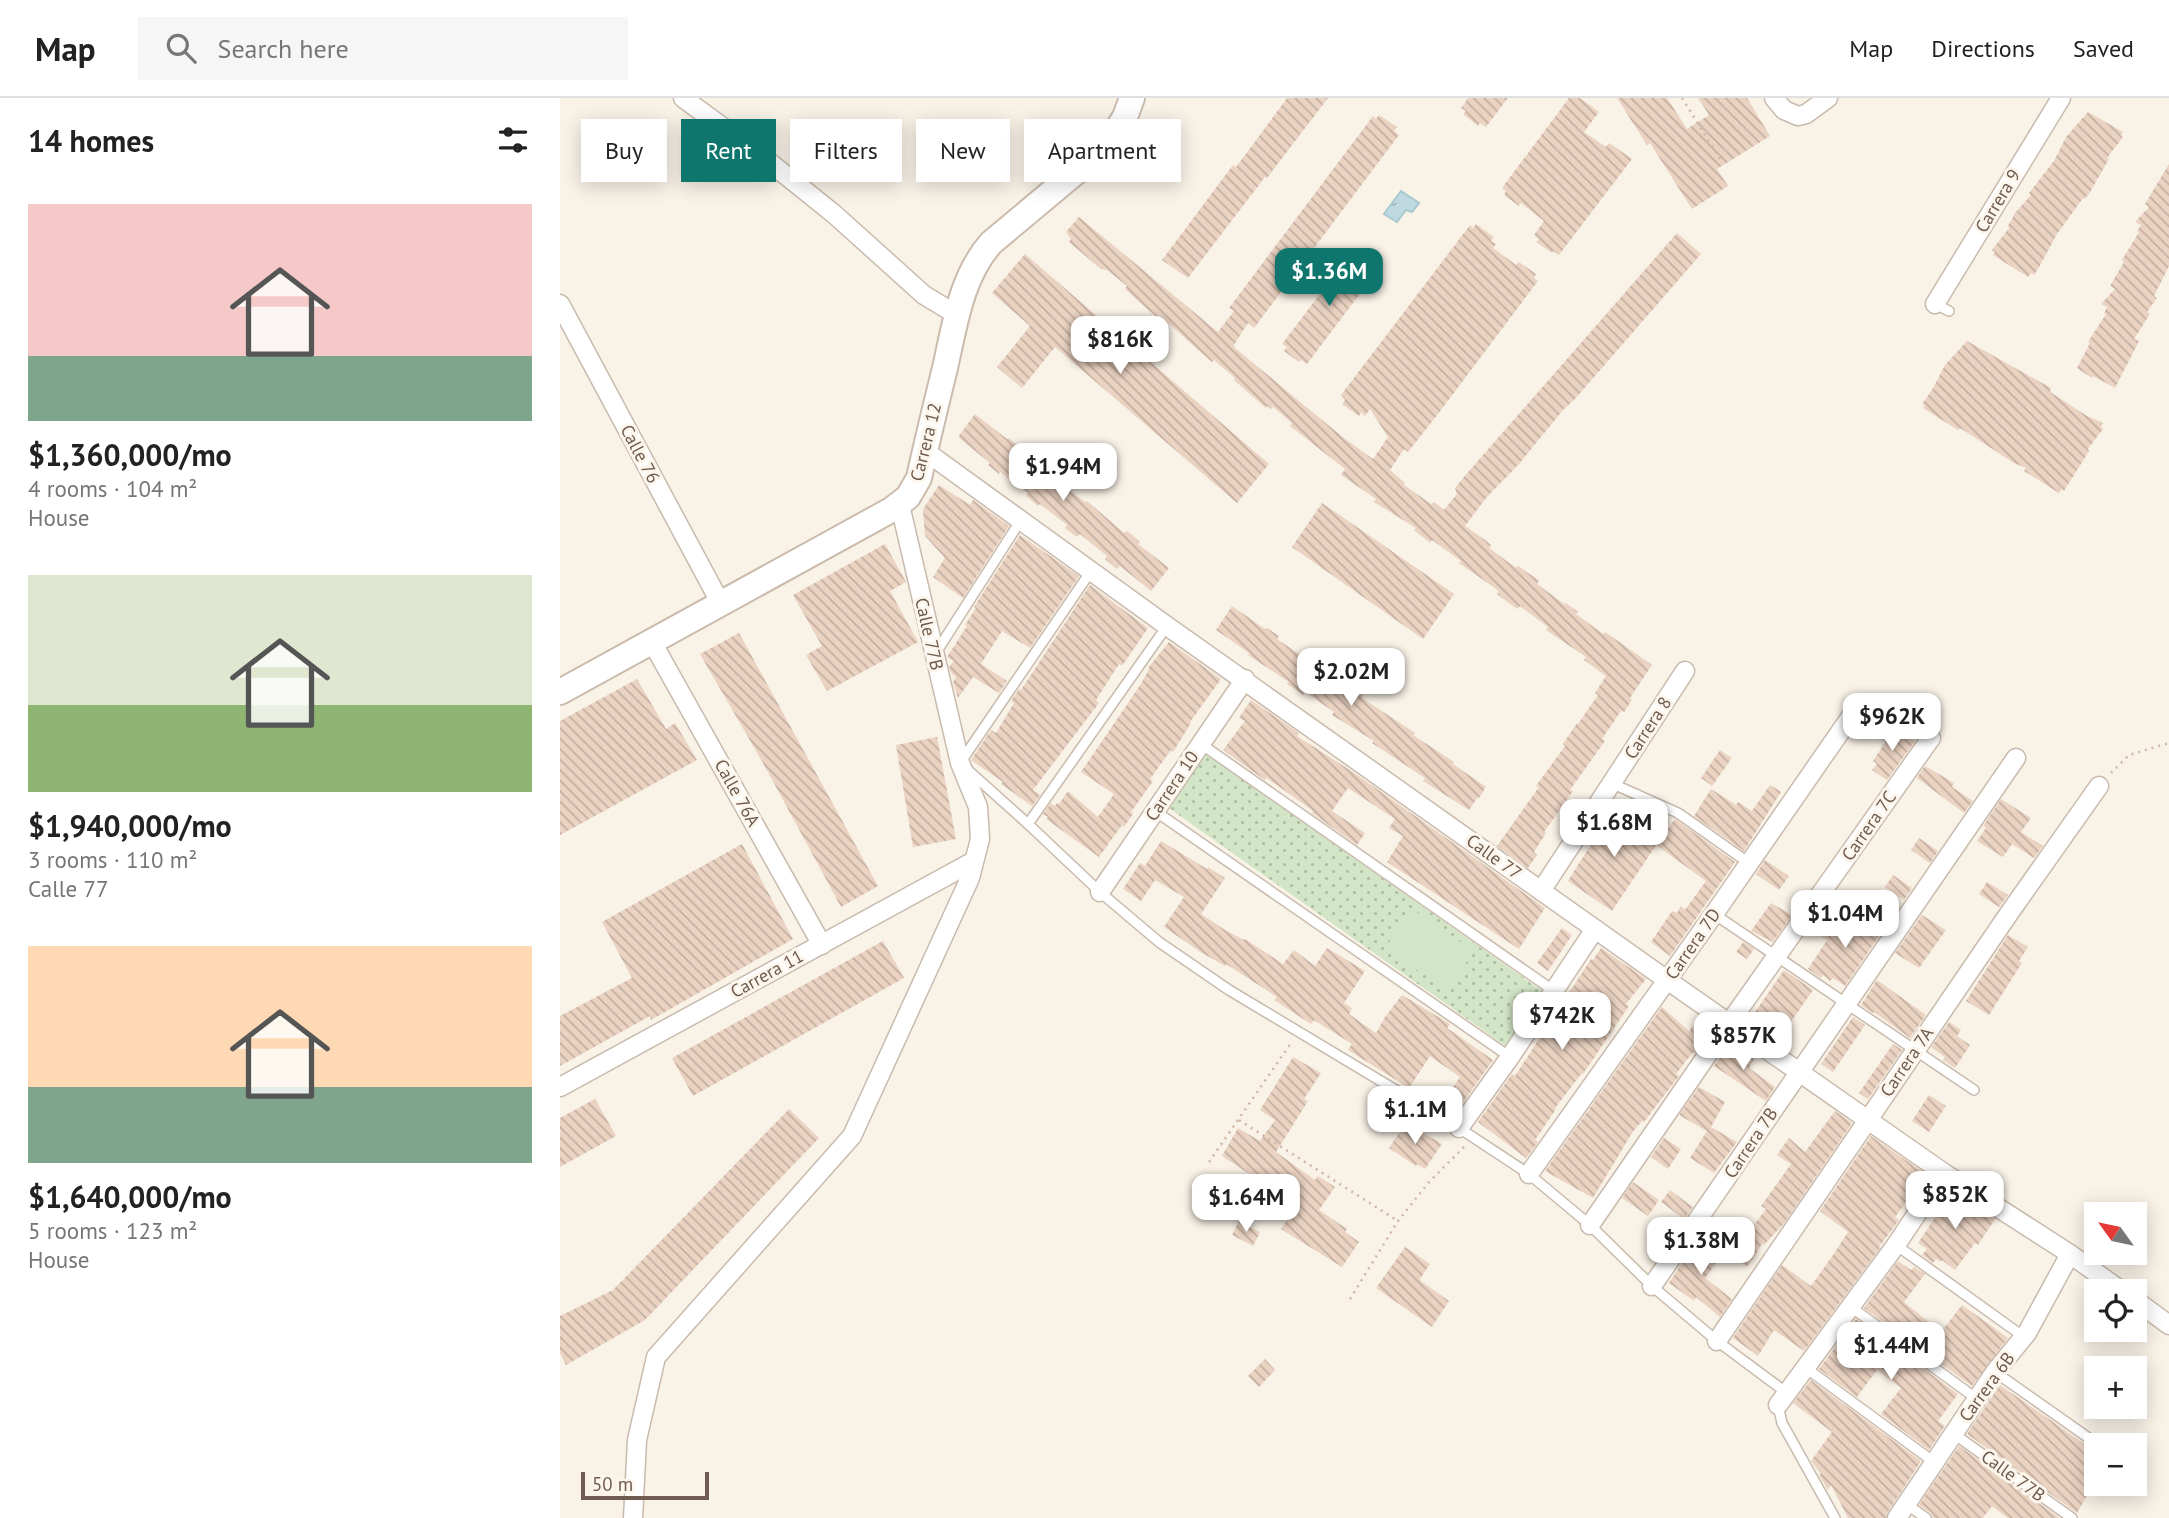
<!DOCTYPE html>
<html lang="en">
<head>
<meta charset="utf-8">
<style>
  :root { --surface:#fff; --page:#f6f6f6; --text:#222; --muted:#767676; --line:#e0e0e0; --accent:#0f766e }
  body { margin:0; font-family:"PT Sans",sans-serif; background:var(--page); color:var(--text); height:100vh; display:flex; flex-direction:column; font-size:26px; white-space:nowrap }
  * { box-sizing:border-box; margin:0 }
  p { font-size:23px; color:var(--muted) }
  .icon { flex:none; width:38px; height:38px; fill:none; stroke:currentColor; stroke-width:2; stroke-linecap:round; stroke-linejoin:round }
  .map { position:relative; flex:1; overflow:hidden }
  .side { display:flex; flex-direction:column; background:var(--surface); width:560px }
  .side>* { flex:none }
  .banner { position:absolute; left:21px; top:21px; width:665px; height:63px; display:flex; gap:14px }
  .needle { width:46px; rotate:303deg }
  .controls { position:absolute; left:1524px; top:1104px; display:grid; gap:14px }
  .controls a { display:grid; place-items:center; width:63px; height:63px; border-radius:0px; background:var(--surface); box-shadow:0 4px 18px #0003; font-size:35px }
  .scale { position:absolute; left:21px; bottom:18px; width:128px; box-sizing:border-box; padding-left:7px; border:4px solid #6f5b4f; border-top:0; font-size:19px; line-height:24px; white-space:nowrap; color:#6f5b4f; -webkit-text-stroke:5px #fcf6ec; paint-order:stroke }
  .price { position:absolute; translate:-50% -60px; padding:0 16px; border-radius:14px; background:#fff; color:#222; font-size:23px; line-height:46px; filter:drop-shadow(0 2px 4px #0008) }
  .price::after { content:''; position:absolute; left:50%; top:42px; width:21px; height:16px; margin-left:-10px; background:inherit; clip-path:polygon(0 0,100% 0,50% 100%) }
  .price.current { background:var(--accent); color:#fff }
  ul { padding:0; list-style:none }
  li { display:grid; align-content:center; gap:14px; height:371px; padding:0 28px }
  li span { display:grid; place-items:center; height:217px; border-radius:0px; color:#555 }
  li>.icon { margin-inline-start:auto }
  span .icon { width:126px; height:126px; fill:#fffc; stroke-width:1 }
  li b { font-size:30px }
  h2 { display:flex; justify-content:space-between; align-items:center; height:84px; padding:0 28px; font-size:30px }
  .pill { padding:0 24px; border-radius:0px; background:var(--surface); box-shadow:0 4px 18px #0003; font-size:24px; line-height:63px }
  .pill.current { background:var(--accent); color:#fff }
  header { display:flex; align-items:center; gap:42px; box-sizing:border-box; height:98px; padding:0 35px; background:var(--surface); border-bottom:2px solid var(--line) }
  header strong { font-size:33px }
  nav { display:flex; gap:38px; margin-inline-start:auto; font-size:24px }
  .search { width:490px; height:63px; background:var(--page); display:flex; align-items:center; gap:18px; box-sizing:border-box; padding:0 24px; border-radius:0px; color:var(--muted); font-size:26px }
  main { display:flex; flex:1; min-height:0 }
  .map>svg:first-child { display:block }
  .grass { fill:url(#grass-dots) }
  .pitch { fill:#d3e5c7 }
  .water { fill:url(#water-ripples); stroke:#a6c9d0; stroke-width:2 }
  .building { fill:url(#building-back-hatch) }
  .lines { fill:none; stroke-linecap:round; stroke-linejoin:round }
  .lane-casing { stroke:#c9baae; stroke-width:12 }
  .street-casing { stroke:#c9baae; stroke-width:21 }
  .secondary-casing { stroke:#cbbbad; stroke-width:28 }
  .path { stroke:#cfb6a5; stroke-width:2.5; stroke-dasharray:2 5; stroke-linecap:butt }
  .lane { stroke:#fff; stroke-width:9 }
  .street { stroke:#fff; stroke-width:18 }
  .secondary { stroke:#fff; stroke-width:24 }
  .labels { text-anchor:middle; stroke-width:6; stroke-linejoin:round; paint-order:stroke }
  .street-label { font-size:18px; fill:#6f5b4f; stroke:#fcf6ec }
</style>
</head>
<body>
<header>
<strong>Map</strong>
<div class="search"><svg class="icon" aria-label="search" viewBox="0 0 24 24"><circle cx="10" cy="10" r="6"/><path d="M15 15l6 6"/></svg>Search here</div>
<nav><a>Map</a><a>Directions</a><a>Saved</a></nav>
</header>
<main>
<section class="side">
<h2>14 homes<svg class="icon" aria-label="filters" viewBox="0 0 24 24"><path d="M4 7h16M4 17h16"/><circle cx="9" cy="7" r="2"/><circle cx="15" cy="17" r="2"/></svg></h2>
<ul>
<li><span style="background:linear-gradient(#f6c9c9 70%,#7fa58c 0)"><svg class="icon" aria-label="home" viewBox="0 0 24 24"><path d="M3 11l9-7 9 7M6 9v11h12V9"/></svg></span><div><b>$1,360,000/mo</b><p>4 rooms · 104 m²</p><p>House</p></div></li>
<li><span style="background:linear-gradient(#dfe7d0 60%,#8fb573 0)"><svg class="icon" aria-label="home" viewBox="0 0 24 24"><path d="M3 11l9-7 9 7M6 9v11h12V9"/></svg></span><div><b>$1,940,000/mo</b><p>3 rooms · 110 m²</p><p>Calle 77</p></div></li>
<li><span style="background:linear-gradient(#ffd9b3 65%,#7fa58c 0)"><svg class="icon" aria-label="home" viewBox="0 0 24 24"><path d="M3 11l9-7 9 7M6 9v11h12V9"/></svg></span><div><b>$1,640,000/mo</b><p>5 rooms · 123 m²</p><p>House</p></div></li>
</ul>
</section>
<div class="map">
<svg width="1609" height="1420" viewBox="0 0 1609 1420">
  <defs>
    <pattern id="grass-dots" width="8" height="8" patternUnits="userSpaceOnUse" patternTransform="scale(1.75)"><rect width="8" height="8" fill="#d3e5c7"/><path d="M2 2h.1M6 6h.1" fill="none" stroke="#afbda4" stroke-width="1.8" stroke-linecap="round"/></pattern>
    <pattern id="water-ripples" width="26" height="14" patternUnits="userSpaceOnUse" patternTransform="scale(1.75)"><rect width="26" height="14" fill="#bedae0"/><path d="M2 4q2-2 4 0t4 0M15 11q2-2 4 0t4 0" fill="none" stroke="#9fb4b8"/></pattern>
    <pattern id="building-back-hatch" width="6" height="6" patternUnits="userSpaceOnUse" patternTransform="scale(1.75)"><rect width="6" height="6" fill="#ebd3c2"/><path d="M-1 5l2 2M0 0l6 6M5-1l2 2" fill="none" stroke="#c3aea0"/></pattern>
  </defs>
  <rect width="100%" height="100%" fill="#f9f2e7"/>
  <!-- grass -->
  <path class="grass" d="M644,654L985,895L947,949L606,708Z"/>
  <!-- pitch -->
  <path class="pitch" d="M852,811L914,853L888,893L825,850Z"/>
  <!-- water -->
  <path class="water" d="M841,93L859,105L852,114L846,112L837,124L824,116Z"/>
  <!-- building -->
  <g class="building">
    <path d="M727,0H768L707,80L705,79L628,180L602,162L673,67L676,69L694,45Z"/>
    <path d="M908,0H948L926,29L920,25L918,28L903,16L906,13L901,10Z"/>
    <path d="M1009,0H1020L1039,14L1024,34L1046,49L1049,45L1072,61L999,157L993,153L992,155L976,144L979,141L974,137L984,123L961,105L959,108L944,97L946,93L942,90Z"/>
    <path d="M1057,0H1107L1127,31L1149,17L1138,0H1187L1210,38L1157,71L1168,88L1132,111L1090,45L1087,47Z"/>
    <path d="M1528,14L1563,34L1561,38L1563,39L1547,60L1549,61L1529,96L1524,101L1523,100L1497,136L1478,171L1474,177L1471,175L1468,179L1433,157L1435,154L1432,152L1449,130L1448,128L1455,115L1471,97L1469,95L1494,63L1506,39Z"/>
    <path d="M819,17L837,29L834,33L839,37L694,230L688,225L674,247L675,250L785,341L813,361L828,339L810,311L805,318L801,314L799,318L782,306L785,302L781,297L910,127L913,130L916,126L934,139L931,143L936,146L933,150L956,167L959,164L976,176L974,180L978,183L878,316L848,354L844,351L830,372L845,385L844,387L871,406L874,404L884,412L897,396L895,390L903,380L1117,135L1141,156L1015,301L1003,312L959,366L926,400L905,428L925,442L931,447L929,450L956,470L958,468L974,479L979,483L977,486L1004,506L1006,505L1018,514L1016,516L1043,536L1045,534L1092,567L1070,600L1072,602L1064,614L1061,613L1042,641L1045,643L1010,692L1013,693L984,734L986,735L974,754L977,757L968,770L937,748L979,689L976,688L1005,648L1003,646L1017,625L1018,626L1038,597L1035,595L1046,578L1024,562L1026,559L986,532L988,529L960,508L957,511L937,496L939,493L899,465L901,463L872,442L870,445L854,432L856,430L814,404L816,401L781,377L785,371L730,328L732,325L713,309L711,311L707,308L706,310L674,282L675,280L654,262L652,264L599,217L597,219L587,211L565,191L567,188L547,172L541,171L509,144L511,141L506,134L519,119L658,234L674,213L669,210L813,18L816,21Z"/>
    <path d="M1609,66V168L1594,198L1597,200L1587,214L1590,216L1574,241L1579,243L1555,290L1533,278L1532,280L1517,270L1530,245L1528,244L1546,216L1544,215L1547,209L1541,206L1555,191L1550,188L1564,164L1562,162L1579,134L1577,133L1581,127L1575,124L1589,109L1585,106Z"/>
    <path d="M797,154L815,166L812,170L817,173L747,266L741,262L739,264L724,253L727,249L722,246L791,155L794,157Z"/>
    <path d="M465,156L709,366L677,405L495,249L462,290L437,269L470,228L432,195Z"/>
    <path d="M1407,243L1491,290L1490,294L1527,318L1543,325L1541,329L1543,331L1528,351L1529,353L1504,393L1502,391L1499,395L1464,373L1466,370L1454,365L1400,330L1398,332L1363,310L1365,307L1362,306L1372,292L1385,267Z"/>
    <path d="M415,316L447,341L449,340L460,350L459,352L500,381L498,383L525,404L527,403L564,435L567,433L580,444L578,446L609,470L591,493L560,468L557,471L545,461L547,458L520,436L517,439L505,430L507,427L480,406L478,408L466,398L468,395L440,374L439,376L428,367L430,365L398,339Z"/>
    <path d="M379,387L410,407L413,402L449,428L403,500L373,479L385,460L365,438L363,411Z"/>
    <path d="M762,405L894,496L863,541L732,449Z"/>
    <path d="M460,437L519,478L470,550L442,533L421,566L447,583L439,595L413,579L398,600L393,584L396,579L391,575L389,569L394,563L387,559L407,528L405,527L416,510L414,509Z"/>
    <path d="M325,446L346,484L330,493L358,544L267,593L246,557L262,548L233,497Z"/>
    <path d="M530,487L588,530L562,568L559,566L536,602L539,605L473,692L480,697L472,708L441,686L443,684L411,662L431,632L436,635L454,605L451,603L459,591L461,592Z"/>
    <path d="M672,508L705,531L707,530L719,538L717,541L745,560L747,558L764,569L762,571L790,590L791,589L803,597L802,600L855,635L853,637L894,664L893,666L926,689L919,700L918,699L909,712L863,683L865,680L812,645L814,643L772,617L774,614L745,594L743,597L736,592L727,586L729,584L688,557L689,555L656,532Z"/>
    <path d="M179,535L318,788L281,809L203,665L140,556Z"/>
    <path d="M609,544L661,581L630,624L631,625L613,654L611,652L590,681L593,683L571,714L573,716L564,729L562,727L539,759L486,721L488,719L483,716L491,705L495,708L497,705L499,706L508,693L538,719L554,696L521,674L581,586L589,571L588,570Z"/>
    <path d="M77,581L106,631L115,625L137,662L0,737V623Z"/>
    <path d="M691,602L739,635L737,638L793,674L985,810L959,851L827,764L843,738L829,730L835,721L788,690L772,713L805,735L797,747L752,715L753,713L707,680L705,682L663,652L685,623L679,620Z"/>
    <path d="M1334,630L1355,643L1327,682L1312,672L1317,666L1313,663Z"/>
    <path d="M377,639L396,741L353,749L336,647Z"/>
    <path d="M1160,652L1172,660L1152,688L1141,680Z"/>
    <path d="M1365,668L1394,685L1392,689L1413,703L1404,715L1357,680Z"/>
    <path d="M1210,687L1221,694L1184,753L1134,718L1151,691L1176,707L1178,704L1192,713Z"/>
    <path d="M1441,701L1471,720L1461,734L1483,748L1474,760L1452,746L1443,759L1417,743L1426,730L1423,728Z"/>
    <path d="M1055,708L1101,740L1052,813L1008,783Z"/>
    <path d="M1115,721L1175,764L1110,858L1091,844L1112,813L1117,815L1121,808L1125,812L1146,783L1096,747Z"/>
    <path d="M1359,740L1378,753L1370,765L1351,752Z"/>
    <path d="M601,743L647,771L648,769L665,780L641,816L665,832L684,842L685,841L723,866L734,852L755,868L767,850L805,873L784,905L792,910L789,916L816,935L825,919L842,897L890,926L887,930L933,962L895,1016L881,1006L900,979L870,958L849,990L788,952L792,946L754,922L751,926L714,902L717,899L666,866L665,868L642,855L604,829L624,799L595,782L581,803L563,791L580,765L585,768Z"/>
    <path d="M182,746L233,841L91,922L90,918L0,968V918L72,880L42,824Z"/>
    <path d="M1205,762L1229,778L1219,792L1196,776Z"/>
    <path d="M1333,777L1352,790L1344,802L1325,789Z"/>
    <path d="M1427,784L1448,797L1439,809L1419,796Z"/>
    <path d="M1211,805L1232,817L1213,844L1191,833Z"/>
    <path d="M1308,816L1326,828L1285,888L1273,880L1270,883L1263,877L1261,880L1248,871L1267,842L1255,834L1264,822L1291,841Z"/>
    <path d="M1362,817L1386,832L1359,870L1335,855Z"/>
    <path d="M1002,830L1012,837L988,873L977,865Z"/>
    <path d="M1448,837L1468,849L1459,863L1462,865L1429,917L1406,903Z"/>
    <path d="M323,843L344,880L133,998L112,960Z"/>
    <path d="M1183,844L1194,851L1187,861L1176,854Z"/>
    <path d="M1041,850L1086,881L1066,906L1069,908L1023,976L1022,975L995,1010L996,1011L975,1042L978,1044L966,1060L918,1024L952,976L955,978L1031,861L1033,862Z"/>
    <path d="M1224,872L1253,892L1224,934L1195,914Z"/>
    <path d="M1317,882L1366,917L1350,940L1314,914L1313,915L1301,907Z"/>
    <path d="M1102,909L1129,933L1140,919L1153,928L1135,955L1133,954L1116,976L1119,978L1084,1024L1082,1023L1072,1035L1033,1100L985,1073Z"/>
    <path d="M1293,919L1305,927L1273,974L1261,966Z"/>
    <path d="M1389,924L1401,932L1397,938L1410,947L1395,970L1383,962L1385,959L1371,949Z"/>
    <path d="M1169,945L1194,961L1189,970L1215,989L1206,1003L1154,968Z"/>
    <path d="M1333,946L1342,952L1308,1001L1299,995Z"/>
    <path d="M733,959L761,975L744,1001L748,1003L716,1054L755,1082L758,1078L775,1089L759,1112L787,1131L785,1134L799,1144L782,1169L721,1131L737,1107L662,1058L678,1030L700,1043L715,1022L700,1012Z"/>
    <path d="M1139,989L1165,1004L1151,1029L1177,1044L1154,1075L1130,1060L1147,1033L1119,1017Z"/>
    <path d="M1369,997L1386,1008L1369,1034L1352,1023Z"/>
    <path d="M35,1001L56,1038L0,1069V1020Z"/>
    <path d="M229,1011L259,1040L85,1222L6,1267L0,1255V1218L53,1192Z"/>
    <path d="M1275,1013L1292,1025L1225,1124L1204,1147L1202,1146L1187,1169L1165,1155L1185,1128L1190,1132L1206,1111L1201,1108L1231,1066L1217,1057L1229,1040L1245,1054Z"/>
    <path d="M846,1025L882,1046L865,1071L857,1066L856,1068L829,1050Z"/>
    <path d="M1311,1038L1366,1076L1335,1119L1339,1122L1319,1149L1320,1150L1244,1253L1214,1232L1198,1258L1173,1240L1222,1167L1251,1188L1271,1160L1288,1134L1260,1113Z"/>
    <path d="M1104,1040L1121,1051L1108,1071L1091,1059Z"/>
    <path d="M1073,1084L1099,1102L1088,1118L1062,1100Z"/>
    <path d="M1110,1092L1133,1109L1124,1121L1101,1104Z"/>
    <path d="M1392,1093L1435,1121L1418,1147L1415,1145L1395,1172L1382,1162L1381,1164L1376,1161L1373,1165L1362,1157L1367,1151L1358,1145L1378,1115L1376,1113Z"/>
    <path d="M679,1123L700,1134L693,1148L672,1137Z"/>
    <path d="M1139,1139L1163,1156L1145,1180L1172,1201L1160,1219L1136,1199L1134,1203L1109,1185Z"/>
    <path d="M845,1149L870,1166L860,1181L861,1183L889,1203L872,1229L816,1190Z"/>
    <path d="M1338,1163L1351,1172L1354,1169L1365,1176L1344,1204L1381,1234L1402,1207L1448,1240L1412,1288L1304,1210Z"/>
    <path d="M1296,1221L1398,1296L1378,1323L1385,1328L1369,1352L1321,1316L1341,1290L1317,1272L1297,1299L1259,1271Z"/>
    <path d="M705,1261L715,1272L699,1289L688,1278Z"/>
    <path d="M1251,1282L1361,1363L1328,1414L1326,1420H1288L1271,1387L1268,1392L1259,1377L1261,1376L1251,1363L1272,1334L1233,1305Z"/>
    <path d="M1440,1287L1536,1354V1382L1517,1415L1407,1336Z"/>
    <path d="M1399,1348L1500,1420H1448L1432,1408L1423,1420H1373L1371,1415L1359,1407Z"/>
  </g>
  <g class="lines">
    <defs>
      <g id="lane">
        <path d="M1375,206L1389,213"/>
        <path d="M531,473L400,665L468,726L540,794L599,844L669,892L899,1030L969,1076L1030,1127L1092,1188L1157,1243L1227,1295"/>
        <path d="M375,556L461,422"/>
        <path d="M641,646L994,893"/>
        <path d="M1051,685L1118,715L1189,765"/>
        <path d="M595,713L950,959"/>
        <path d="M468,726L607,528"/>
        <path d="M1154,816L1414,992"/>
        <path d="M1336,1147L1464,1239"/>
        <path d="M1291,1209L1417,1301"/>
        <path d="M1246,1270L1374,1364"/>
        <path d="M1435,1274L1540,1348"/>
        <path d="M1218,1307L1222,1325L1275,1420"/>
        <path d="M1394,1336L1512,1420"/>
        <path d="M1346,1406L1366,1420"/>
      </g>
      <g id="street">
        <path d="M123,0L198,55L274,116L364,197L397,217"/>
        <path d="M1214,0L1224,12L1238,18L1246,16L1268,0"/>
        <path d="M0,206L161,506"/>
        <path d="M1375,206L1501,0"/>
        <path d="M365,353L607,528L1107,882L1384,1075L1510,1156L1563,1194"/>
        <path d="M92,544L262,847"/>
        <path d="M981,793L1125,573"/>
        <path d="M540,794L685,581"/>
        <path d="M0,989L414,763"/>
        <path d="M899,1030L950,959L1035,831"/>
        <path d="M969,1076L1154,816L1294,614"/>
        <path d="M1030,1127L1170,924L1371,640"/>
        <path d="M1092,1188L1456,660"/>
        <path d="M1575,1202L1609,1227"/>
        <path d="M1157,1243L1450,814L1539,688"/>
        <path d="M1218,1307L1336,1147L1384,1075"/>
        <path d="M73,1420L77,1342L96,1259L292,1038L410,780L420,741L418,709L400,665L340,407"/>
        <path d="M1337,1420L1435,1274L1467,1235L1510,1156"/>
      </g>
      <path id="secondary" d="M0,594L331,412L348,399L359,380C367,343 376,307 385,270C395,226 401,179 431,145L547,48L565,19L572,0"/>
    </defs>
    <!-- lane casing -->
    <use href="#lane" class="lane-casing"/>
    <!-- street casing -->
    <use href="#street" class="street-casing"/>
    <!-- secondary casing -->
    <use href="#secondary" class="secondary-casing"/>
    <!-- path -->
    <g class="path">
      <path d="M1122,0L1160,61"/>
      <path d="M1551,675L1569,657L1609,645"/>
      <path d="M679,1022L838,1123"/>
      <path d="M649,1064L731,945"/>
      <path d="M790,1201L838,1123L869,1084L904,1049"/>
    </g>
    <!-- lane -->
    <use href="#lane" class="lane"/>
    <!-- street -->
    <use href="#street" class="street"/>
    <!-- secondary -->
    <use href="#secondary" class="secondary"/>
  </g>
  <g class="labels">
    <!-- street labels -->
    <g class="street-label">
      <text transform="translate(1438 103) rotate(-59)" y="6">Carrera 9</text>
      <text transform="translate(366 344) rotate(-76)" y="6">Carrera 12</text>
      <text transform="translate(80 356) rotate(62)" y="6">Calle 76</text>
      <text transform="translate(369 536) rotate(77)" y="6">Calle 77B</text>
      <text transform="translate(1088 630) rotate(-57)" y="6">Carrera 8</text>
      <text transform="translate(612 688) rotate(-56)" y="6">Carrera 10</text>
      <text transform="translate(177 695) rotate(61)" y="6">Calle 76A</text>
      <text transform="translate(1309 728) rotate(-55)" y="6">Carrera 7C</text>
      <text transform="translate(934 759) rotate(36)" y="6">Calle 77</text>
      <text transform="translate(1133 846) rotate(-55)" y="6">Carrera 7D</text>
      <text transform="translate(207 876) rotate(-29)" y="6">Carrera 11</text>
      <text transform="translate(1347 964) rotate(-56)" y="6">Carrera 7A</text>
      <text transform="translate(1191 1045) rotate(-56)" y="6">Carrera 7B</text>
      <text transform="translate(1427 1289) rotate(-54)" y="6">Carrera 6B</text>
      <text transform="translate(1453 1378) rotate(36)" y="6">Calle 77B</text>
    </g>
  </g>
</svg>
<div class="controls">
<a><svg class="needle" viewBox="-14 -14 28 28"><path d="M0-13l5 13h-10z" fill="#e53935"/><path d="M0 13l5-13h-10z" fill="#767676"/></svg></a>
<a><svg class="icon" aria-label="locate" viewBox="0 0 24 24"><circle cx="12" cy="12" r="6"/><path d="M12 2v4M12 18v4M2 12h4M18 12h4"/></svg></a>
<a>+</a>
<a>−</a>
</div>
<div class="scale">50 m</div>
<b class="price current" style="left:769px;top:210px">$1.36M</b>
<b class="price" style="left:560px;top:278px">$816K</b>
<b class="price" style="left:503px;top:405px">$1.94M</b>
<b class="price" style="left:791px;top:610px">$2.02M</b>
<b class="price" style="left:1332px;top:655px">$962K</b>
<b class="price" style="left:1054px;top:761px">$1.68M</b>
<b class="price" style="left:1285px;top:852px">$1.04M</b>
<b class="price" style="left:1002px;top:954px">$742K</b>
<b class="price" style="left:1183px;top:974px">$857K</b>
<b class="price" style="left:855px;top:1048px">$1.1M</b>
<b class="price" style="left:1395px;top:1133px">$852K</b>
<b class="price" style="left:686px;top:1136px">$1.64M</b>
<b class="price" style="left:1141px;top:1179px">$1.38M</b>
<b class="price" style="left:1331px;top:1284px">$1.44M</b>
<div class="banner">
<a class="pill">Buy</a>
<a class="pill current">Rent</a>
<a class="pill">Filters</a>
<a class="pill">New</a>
<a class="pill">Apartment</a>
</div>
</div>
</main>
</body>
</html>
